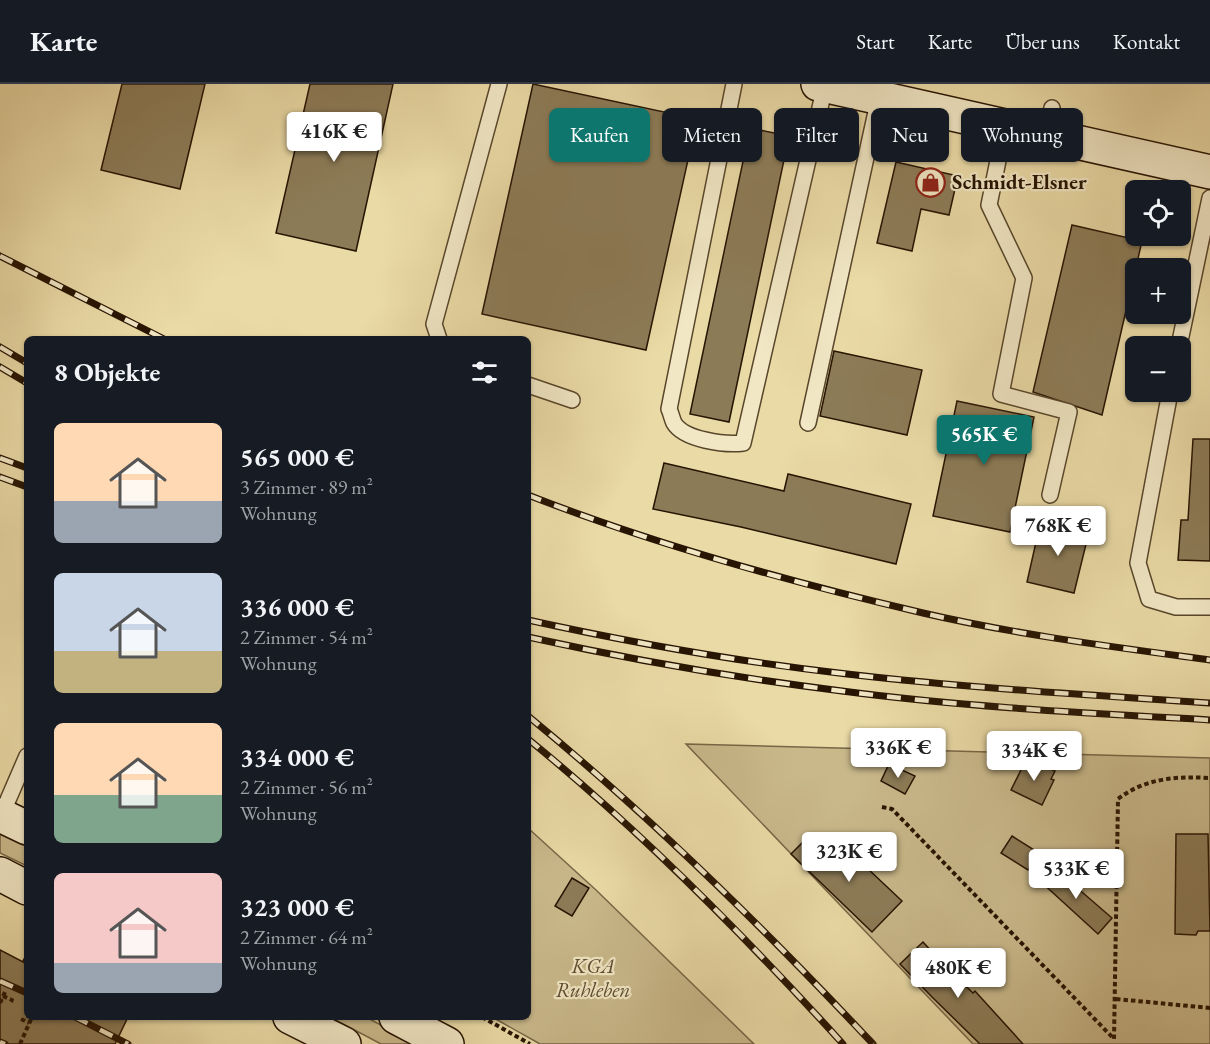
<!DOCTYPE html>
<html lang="de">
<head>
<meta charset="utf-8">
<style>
  :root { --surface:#171b24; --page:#20242c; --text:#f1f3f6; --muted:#9ea1a6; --line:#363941; --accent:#0f766e }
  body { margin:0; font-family:"EB Garamond",serif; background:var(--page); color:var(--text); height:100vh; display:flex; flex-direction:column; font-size:22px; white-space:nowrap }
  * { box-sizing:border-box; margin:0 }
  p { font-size:20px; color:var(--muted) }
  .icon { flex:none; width:33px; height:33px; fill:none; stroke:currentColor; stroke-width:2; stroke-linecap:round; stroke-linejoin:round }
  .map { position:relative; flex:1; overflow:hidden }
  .drawer { position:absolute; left:24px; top:252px; width:507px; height:684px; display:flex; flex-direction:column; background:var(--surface); border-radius:9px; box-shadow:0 2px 4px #0004 }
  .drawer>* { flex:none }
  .top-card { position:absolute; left:549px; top:24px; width:570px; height:54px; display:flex; gap:12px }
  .controls { position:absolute; left:1125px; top:96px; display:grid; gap:12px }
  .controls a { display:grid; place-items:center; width:66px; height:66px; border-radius:9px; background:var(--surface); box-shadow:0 2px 4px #0004; font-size:30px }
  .price { position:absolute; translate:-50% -51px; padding:0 14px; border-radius:6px; background:#fff; color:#222; font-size:20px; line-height:39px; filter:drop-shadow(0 2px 3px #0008) }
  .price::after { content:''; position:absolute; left:50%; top:36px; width:18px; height:14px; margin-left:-9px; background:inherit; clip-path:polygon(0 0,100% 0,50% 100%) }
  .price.active { background:var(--accent); color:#fff }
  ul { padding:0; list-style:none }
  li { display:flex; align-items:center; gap:18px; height:150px; padding:0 30px }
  li span { display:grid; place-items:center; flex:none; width:168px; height:120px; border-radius:9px; color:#555 }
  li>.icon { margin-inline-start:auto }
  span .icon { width:72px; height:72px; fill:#fffc; stroke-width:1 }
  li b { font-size:26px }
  h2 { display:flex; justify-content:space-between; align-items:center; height:72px; padding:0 30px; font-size:26px }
  .tag { padding:0 21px; border-radius:9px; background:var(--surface); box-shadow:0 2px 4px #0004; font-size:21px; line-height:54px }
  .tag.active { background:var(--accent); color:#fff }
  header { display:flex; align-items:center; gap:36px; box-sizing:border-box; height:84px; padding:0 30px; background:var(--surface); border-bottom:2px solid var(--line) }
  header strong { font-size:28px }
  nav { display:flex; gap:33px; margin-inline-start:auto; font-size:21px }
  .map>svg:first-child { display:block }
  .green { fill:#c9b88a; stroke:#786646; stroke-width:1.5 }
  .building { fill:#8c7b57; stroke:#271402; stroke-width:1.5 }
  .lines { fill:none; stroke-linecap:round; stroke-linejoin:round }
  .lane-casing { stroke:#58462b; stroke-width:18 }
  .secondary-casing { stroke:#271402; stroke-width:36 }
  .path { stroke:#271402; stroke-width:4; stroke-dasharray:4.5 3; stroke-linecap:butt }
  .lane { stroke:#f1e7c5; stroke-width:15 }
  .secondary { stroke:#f1e7c5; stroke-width:33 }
  .rail-casing { stroke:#271402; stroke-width:7 }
  .rail { stroke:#f1e7c5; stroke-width:4.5; stroke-dasharray:14; stroke-linecap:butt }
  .labels { text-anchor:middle; stroke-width:4.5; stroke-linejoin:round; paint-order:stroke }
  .poi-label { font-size:21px; font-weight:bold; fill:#271402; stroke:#f1e7c5; text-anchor:start }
  .park-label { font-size:21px; font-style:italic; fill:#604d32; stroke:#f1e7c5 }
</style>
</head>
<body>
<header>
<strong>Karte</strong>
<nav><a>Start</a><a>Karte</a><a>Über uns</a><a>Kontakt</a></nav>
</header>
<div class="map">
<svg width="1210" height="960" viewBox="0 0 1210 960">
  <rect width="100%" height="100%" fill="#eadaa6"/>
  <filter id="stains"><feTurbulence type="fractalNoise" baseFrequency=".00333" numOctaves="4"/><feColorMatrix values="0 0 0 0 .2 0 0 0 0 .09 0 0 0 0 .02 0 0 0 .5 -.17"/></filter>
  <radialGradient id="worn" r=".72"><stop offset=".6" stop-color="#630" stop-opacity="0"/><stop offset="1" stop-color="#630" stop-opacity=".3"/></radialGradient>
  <!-- green -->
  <g class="green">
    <path d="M686,660L1210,674V960H973Z"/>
    <path d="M528,744L596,806L754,960H540L492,933H528Z"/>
    <path d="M0,746L27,759V782L0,769Z"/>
    <path d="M330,933H366L416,960H381Z"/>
  </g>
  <!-- building -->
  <g class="building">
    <path d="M122,0H205L180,105L101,86Z"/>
    <path d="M310,0H393L356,167L276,149Z"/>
    <path d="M533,0L697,35L646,266L482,230Z"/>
    <path d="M750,44L789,52L729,338L690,330Z"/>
    <path d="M896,78L958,92L949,131L921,125L912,167L877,159Z"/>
    <path d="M1072,141L1142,157L1102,331L1033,308Z"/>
    <path d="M834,267L922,286L907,351L820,332Z"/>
    <path d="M957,317L1034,333L1010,448L933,432Z"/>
    <path d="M1193,355H1210V477L1178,476L1181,436H1188Z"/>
    <path d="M664,379L784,407L788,390L911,420L896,480L741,443L653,425Z"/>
    <path d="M1041,436L1089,448L1074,509L1027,498Z"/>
    <path d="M1027,674L1055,687L1051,695L1054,696L1042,721L1011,706Z"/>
    <path d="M889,680L915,692L905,710L881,697Z"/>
    <path d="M1176,750H1208L1210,847H1198L1196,851L1175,850Z"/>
    <path d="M810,751L837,780L849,767L902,817L872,848L791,770Z"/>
    <path d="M1012,752L1039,769L1028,786L1001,769Z"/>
    <path d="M1053,783L1112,834L1098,850L1040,797Z"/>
    <path d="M572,794L589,804L572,832L555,822Z"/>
    <path d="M923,858L944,881L973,909L975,907L1023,960H980L932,913L900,880Z"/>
    <path d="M0,866L27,880V933H128L115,960H0Z"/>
  </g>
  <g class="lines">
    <defs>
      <g id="lane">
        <path d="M734,0L669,325C671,329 672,335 674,339C684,356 725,361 743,359L825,2"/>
        <path d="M1005,42L989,121L1024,194L1001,310L1069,328L1050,411"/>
        <path d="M1045,51L1052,24"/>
        <path d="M439,255L434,240L499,0"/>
        <path d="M1179,262L1210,114"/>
        <path d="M528,301L572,316"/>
        <path d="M1170,308L1138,479L1149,515L1176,523H1210"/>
        <path d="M808,339L879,14"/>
        <path d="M1,732L27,672"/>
      </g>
      <g id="secondary">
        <path d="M818,0L1210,88"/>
        <path d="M0,731L27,744"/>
        <path d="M0,790L27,804"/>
        <path d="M290,933L344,960"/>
        <path d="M396,933L447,960"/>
      </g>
    </defs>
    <!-- lane casing -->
    <use href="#lane" class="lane-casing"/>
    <!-- secondary casing -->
    <use href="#secondary" class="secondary-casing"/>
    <!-- path -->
    <g class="path">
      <path d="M882,723L892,725L1114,955L1118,715C1145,694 1177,692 1210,694"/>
      <path d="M24,878L27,872"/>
      <path d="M3,912L12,916L10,919"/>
      <path d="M1116,915L1210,924"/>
      <path d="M0,919L6,906"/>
      <path d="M482,933L530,960"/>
      <path d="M21,935L29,939"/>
      <path d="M20,960L32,933"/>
    </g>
    <!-- lane -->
    <use href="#lane" class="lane"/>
    <!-- secondary -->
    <use href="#secondary" class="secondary"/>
    <defs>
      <g id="rail">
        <path d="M0,172L164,255"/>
        <path d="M0,263L27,279"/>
        <path d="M0,283L27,299"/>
        <path d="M0,374L27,384"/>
        <path d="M0,393L27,403"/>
        <path d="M528,411C656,461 790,498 923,529C1018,551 1114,563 1210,576"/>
        <path d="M528,536C633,559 740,578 847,590C968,604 1089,611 1210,619"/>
        <path d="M528,553C632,576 737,594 842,607C964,623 1087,629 1210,636"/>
        <path d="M528,632C650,732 765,845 873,960"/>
        <path d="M528,655C641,747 745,852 843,960"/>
        <path d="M0,897L27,909"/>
        <path d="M75,933L128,960"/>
        <path d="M0,958L5,960"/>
      </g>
    </defs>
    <!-- rail casing -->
    <use href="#rail" class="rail-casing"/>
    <!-- rail -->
    <use href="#rail" class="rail"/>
  </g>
  <!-- icons -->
  <defs>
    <symbol id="shop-ring" viewBox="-11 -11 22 22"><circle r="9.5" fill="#f1e7c5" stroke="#8f2418" stroke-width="1.5"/><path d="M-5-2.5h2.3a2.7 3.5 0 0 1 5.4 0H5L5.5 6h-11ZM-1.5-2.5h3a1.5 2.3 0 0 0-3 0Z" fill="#8f2418"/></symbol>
  </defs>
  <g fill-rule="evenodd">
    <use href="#shop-ring" x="914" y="82" width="33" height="33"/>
  </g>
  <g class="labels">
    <!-- poi labels -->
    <g class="poi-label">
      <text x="952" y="105">Schmidt-Elsner</text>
    </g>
    <!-- park labels -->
    <g class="park-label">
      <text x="593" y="889">KGA<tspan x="593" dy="24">Ruhleben</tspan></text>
    </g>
  </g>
  <rect width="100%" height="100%" filter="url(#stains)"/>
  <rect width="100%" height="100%" fill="url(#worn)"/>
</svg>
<div class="controls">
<a><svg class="icon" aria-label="locate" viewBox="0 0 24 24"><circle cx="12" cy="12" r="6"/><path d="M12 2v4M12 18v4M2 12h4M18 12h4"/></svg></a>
<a>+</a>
<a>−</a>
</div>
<b class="price" style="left:334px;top:79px">416K €</b>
<b class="price active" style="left:984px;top:382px">565K €</b>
<b class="price" style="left:1058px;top:473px">768K €</b>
<b class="price" style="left:898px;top:695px">336K €</b>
<b class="price" style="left:1034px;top:698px">334K €</b>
<b class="price" style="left:849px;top:799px">323K €</b>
<b class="price" style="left:1076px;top:816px">533K €</b>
<b class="price" style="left:958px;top:915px">480K €</b>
<div class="top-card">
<a class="tag active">Kaufen</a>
<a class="tag">Mieten</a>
<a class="tag">Filter</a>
<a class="tag">Neu</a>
<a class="tag">Wohnung</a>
</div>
<section class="drawer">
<h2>8 Objekte<svg class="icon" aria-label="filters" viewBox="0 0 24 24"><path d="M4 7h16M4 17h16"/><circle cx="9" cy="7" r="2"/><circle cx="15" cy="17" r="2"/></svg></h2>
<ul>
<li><span style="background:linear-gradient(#ffd9b3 65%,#9aa5b1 0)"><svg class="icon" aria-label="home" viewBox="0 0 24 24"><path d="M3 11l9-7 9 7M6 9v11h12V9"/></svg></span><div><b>565 000 €</b><p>3 Zimmer · 89 m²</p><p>Wohnung</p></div></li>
<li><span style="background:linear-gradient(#c9d6e8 65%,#c2b280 0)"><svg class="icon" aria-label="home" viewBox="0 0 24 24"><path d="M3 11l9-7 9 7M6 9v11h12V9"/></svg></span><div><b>336 000 €</b><p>2 Zimmer · 54 m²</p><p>Wohnung</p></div></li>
<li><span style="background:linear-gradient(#ffd9b3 60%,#7fa58c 0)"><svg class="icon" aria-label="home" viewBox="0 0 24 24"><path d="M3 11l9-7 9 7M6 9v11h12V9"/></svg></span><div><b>334 000 €</b><p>2 Zimmer · 56 m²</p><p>Wohnung</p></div></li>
<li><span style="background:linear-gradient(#f6c9c9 75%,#9aa5b1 0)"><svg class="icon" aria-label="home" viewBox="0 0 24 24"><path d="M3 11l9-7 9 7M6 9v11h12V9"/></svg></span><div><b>323 000 €</b><p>2 Zimmer · 64 m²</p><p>Wohnung</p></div></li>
</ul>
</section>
</div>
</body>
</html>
